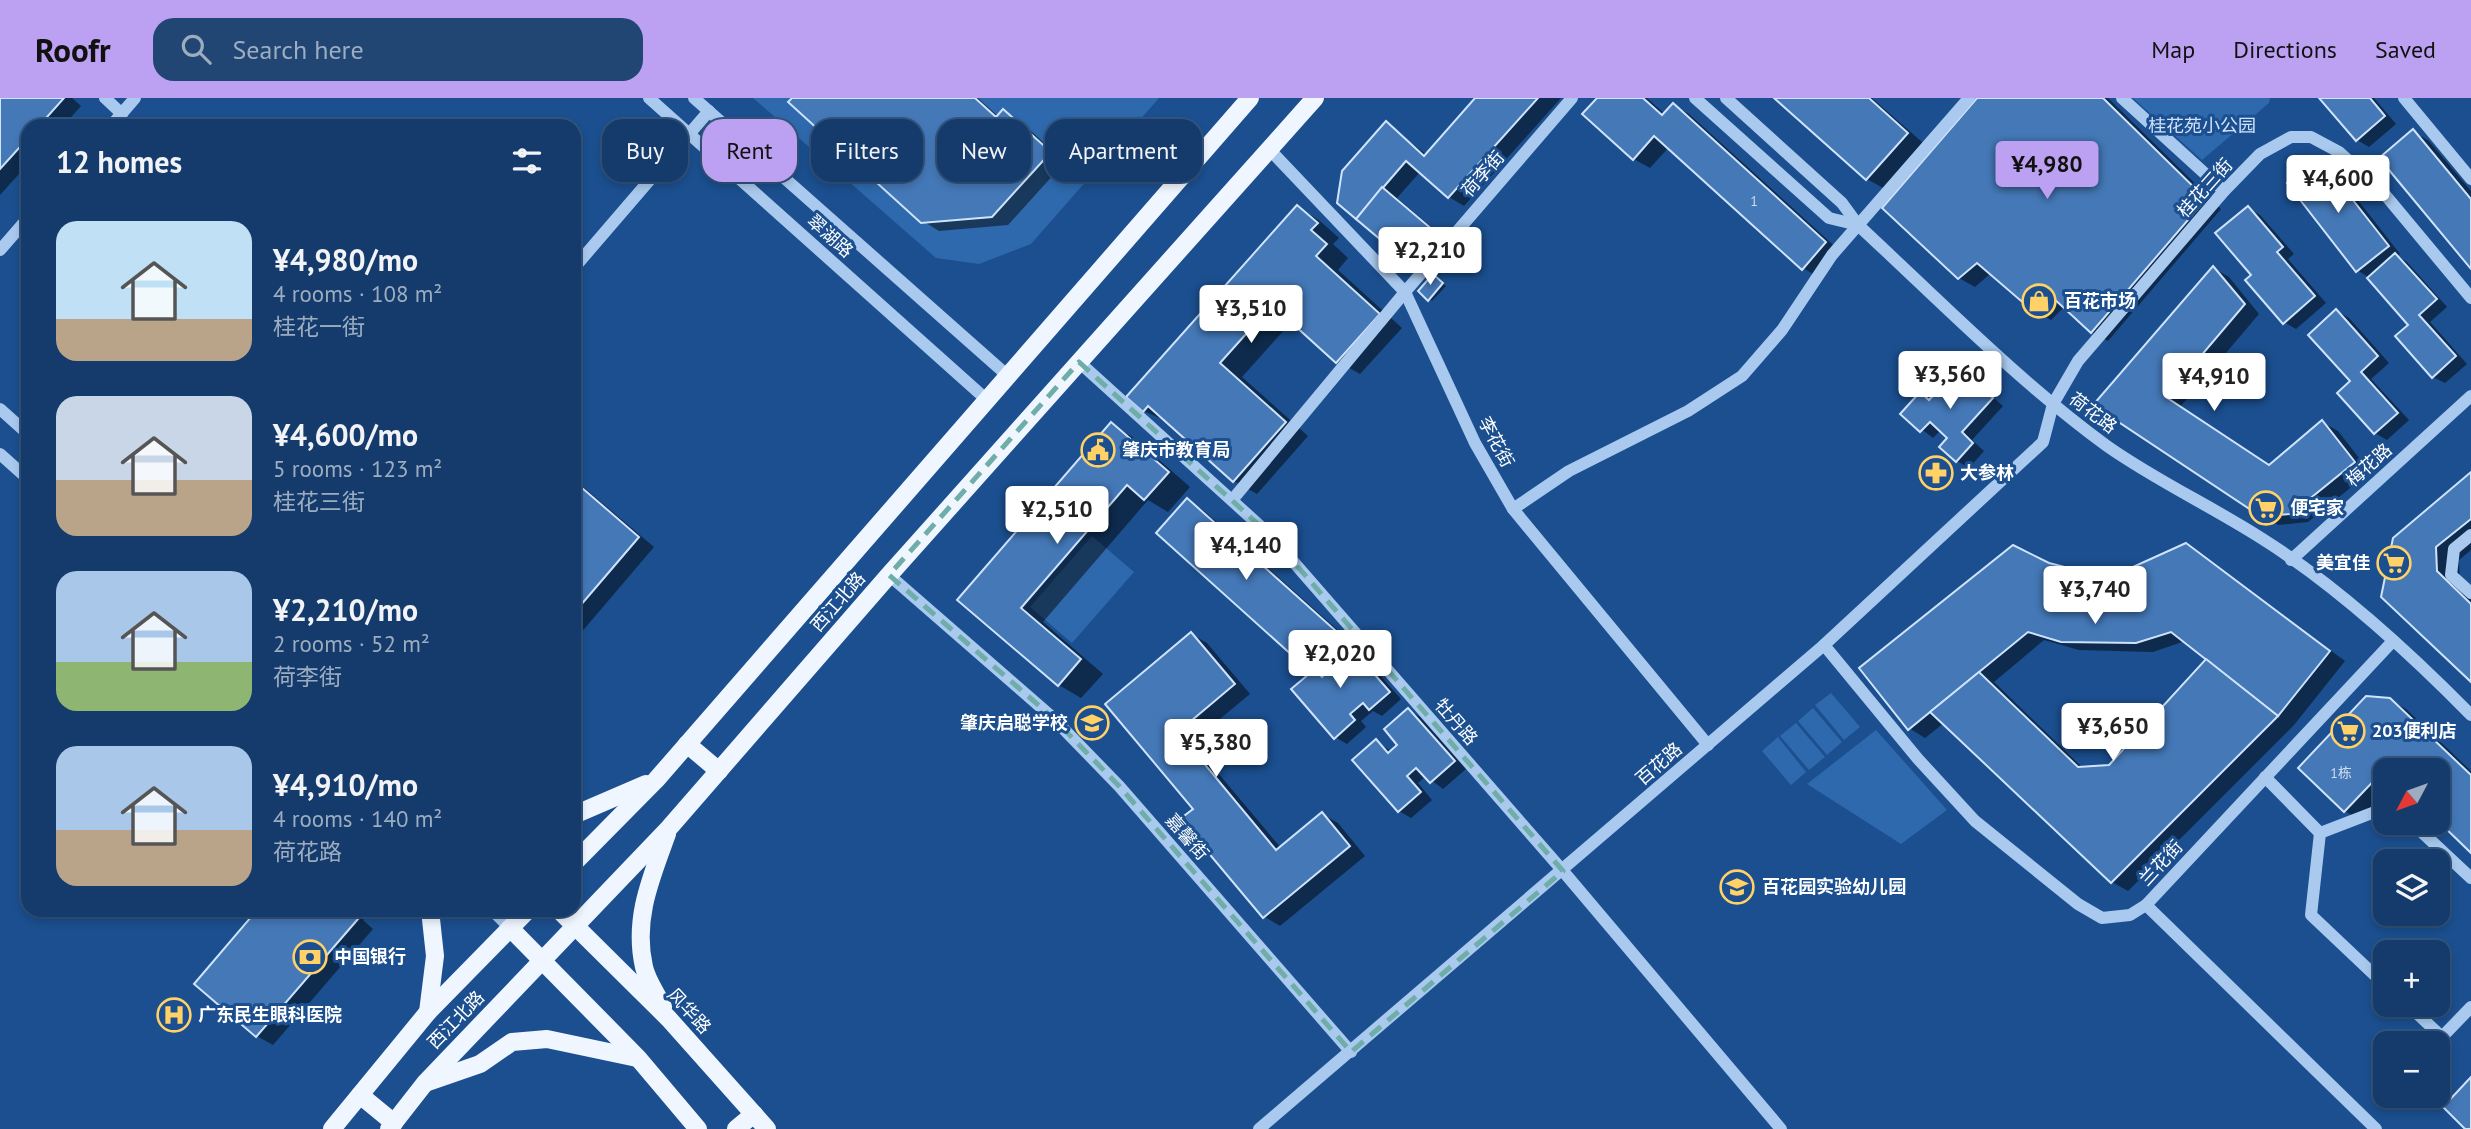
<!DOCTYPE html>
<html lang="en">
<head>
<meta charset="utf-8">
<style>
  :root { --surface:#143b6b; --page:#214673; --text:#f1f3f6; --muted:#9dadc1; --line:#33557e; --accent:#bca0f2 }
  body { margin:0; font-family:"PT Sans","Noto Sans SC",sans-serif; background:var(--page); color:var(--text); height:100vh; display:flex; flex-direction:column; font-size:26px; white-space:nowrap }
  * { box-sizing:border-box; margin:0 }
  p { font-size:23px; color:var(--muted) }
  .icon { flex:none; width:38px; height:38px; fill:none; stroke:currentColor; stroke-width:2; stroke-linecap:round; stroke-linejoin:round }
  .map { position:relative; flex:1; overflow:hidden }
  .drawer { position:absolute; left:21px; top:21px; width:560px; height:798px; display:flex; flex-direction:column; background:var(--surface); border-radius:21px; box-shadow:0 4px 10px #0003,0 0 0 2px var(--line) }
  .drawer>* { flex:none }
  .hud { position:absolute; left:602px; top:21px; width:665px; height:63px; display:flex; gap:14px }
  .needle { width:46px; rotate:229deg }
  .buttons { position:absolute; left:2373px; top:660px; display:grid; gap:14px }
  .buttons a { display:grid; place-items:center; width:77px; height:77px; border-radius:14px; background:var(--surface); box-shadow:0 4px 10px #0003,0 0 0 2px var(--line); font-size:35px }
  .price { position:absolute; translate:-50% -60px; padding:0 16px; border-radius:7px; background:#fff; color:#222; font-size:23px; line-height:46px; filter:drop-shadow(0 2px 4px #0008) }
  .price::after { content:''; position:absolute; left:50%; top:42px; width:21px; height:16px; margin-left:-10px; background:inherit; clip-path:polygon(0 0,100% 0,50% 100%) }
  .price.current { background:var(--accent); color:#111 }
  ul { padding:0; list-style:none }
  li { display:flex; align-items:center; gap:21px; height:175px; padding:0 35px }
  li span { display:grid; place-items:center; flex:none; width:196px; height:140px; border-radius:21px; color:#555 }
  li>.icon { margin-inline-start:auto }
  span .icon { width:84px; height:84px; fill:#fffc; stroke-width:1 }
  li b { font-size:30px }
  h2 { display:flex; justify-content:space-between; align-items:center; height:84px; padding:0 35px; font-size:30px }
  .chip { padding:0 24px; border-radius:21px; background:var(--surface); box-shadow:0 4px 10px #0003,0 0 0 2px var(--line); font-size:24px; line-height:63px }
  .chip.current { background:var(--accent); color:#111 }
  header { display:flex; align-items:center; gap:42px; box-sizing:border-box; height:98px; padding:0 35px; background:var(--accent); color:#111 }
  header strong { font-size:33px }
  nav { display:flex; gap:38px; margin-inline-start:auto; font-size:24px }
  .search { width:490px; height:63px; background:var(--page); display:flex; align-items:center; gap:18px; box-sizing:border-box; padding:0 24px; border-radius:21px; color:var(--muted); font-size:26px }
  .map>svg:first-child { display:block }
  .green { fill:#2e69ad }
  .shadow { fill:#0007; fill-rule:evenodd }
  .building { fill:#4478b7; stroke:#cfe3fa; stroke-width:2 }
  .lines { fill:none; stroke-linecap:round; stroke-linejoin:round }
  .minor { stroke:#a9c9ee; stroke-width:12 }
  .major { stroke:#f0f6ff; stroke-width:18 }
  .marked { fill:none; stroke:#6fada8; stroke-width:5; stroke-dasharray:14 9; stroke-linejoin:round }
  .labels { text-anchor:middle; stroke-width:6; stroke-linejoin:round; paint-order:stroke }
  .number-label { font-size:14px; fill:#d0dded }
  .park-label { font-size:18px; fill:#cfe3fa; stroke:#1b4f8f }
  .street-label { font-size:18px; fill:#fff; stroke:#1b4f8f }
  .poi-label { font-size:18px; font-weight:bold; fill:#fff; stroke:#1b4f8f; text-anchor:start }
</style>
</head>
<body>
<header>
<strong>Roofr</strong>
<div class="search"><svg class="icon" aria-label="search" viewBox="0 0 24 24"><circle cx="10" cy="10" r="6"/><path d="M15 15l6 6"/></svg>Search here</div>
<nav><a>Map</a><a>Directions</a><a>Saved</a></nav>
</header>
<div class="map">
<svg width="2471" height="1031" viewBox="0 0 2471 1031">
  <rect width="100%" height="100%" fill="#1b4f8f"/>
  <!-- green -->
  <g class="green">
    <path d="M753,0H1159L1031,146L979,166L936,160Z"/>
    <path d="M2133,0H2270L2269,5L2202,62Z"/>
    <path d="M1092,438L1134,474L1072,545L1030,509Z"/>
    <path d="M1831,595L1860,629L1844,642L1815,607Z"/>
    <path d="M1813,610L1842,644L1827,657L1798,623Z"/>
    <path d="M1796,625L1825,659L1809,672L1780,638Z"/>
    <path d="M1876,632L1947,712L1901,746L1807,686Z"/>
    <path d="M1778,639L1806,674L1791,687L1762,653Z"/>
  </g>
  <!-- shadow -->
  <g class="shadow">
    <path d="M0,0H72L81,8L63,28H28V66L0,97Z"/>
    <path d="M794,0H978L999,19L1004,13L1019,22L1065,64L1008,127L939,133L923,123Z"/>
    <path d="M1477,0H1561L1464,108L1449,99L1420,74L1397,100L1451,146L1426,175L1339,104L1386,26L1427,57Z"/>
    <path d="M1599,0H1647L1665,16L1673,7L1689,16L1841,154L1818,179L1803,170L1669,49L1650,70L1634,61L1584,16Z"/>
    <path d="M1776,0H1872L1923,45L1883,90L1867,81Z"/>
    <path d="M1980,0H2108L2221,111L2108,243L2092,234L2065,208L2051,222L2035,213L1991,175L1975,189L1959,180Z"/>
    <path d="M2321,0H2374L2396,26L2369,49L2357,42Z"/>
    <path d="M2413,33L2429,43L2471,93V168Z"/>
    <path d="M2321,62L2332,69L2400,156L2397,158L2407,164L2447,209L2430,224L2467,266L2445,285L2433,279L2411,227L2370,180L2357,172Z"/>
    <path d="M1298,109L1320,123L1339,140L1333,146L1348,160L1338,172L1402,230L1360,276L1337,263L1292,223L1242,279L1308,338L1257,396L1234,383L1168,324L1144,313Z"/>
    <path d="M2248,110L2260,117L2294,156L2288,161L2326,205L2296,231L2284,224Z"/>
    <path d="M2213,170L2229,179L2259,216L2180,309L2270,368L2322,324L2338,333L2370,374L2308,424L2278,427L2096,307Z"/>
    <path d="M1437,180L1446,188L1432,203L1429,201Z"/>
    <path d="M2337,213L2349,220L2389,265L2371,281L2409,322L2387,342L2375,335L2352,283Z"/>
    <path d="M1960,271L2003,308L1972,342L1984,353L1969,370L1957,363L1949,340L1941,332L1933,340L1902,316L1920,296L1931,302Z"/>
    <path d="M1111,326L1134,340L1190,389L1168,414L1148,402L1043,524L1103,576L1081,600L1059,587L960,501Z"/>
    <path d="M2471,376V452L2459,462L2460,488L2471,499V582L2383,499Z"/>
    <path d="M574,381L654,449L574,543Z"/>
    <path d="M1187,403L1203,412L1350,543L1347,547L1359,554L1401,601L1382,618L1373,613L1361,623L1366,629L1347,646L1335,639L1316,573L1159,435ZM1328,568L1332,573L1324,579L1320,577Z"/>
    <path d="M2186,447L2345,563L2294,627L2128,793L2112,784L1944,625L1925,640L1909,630L2048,467L2084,475L2123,476ZM2044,542L2079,552L2153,554L2185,543L2209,561L2110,668L2084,671L1994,584Z"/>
    <path d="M1191,536L1207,545L1250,596L1192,644L1281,750L1322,716L1338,725L1365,758L1280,828L1265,819L1183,721L1195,711L1107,606Z"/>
    <path d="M2390,602L2406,611L2471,673V752L2438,721V672H2385V695L2360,722L2345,713Z"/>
    <path d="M1408,612L1420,619L1466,671L1443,691L1426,678L1418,685L1432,702L1411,720L1399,713L1376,643L1392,654L1400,647Z"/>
    <path d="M259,812H372L363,822L373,831L273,947L257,938L196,886Z"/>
  </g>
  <!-- building -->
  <g class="building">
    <path d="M0,0H64L39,28H28V40L0,71Z"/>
    <path d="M792,0H975L996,19L1003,11L1051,54L992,119L921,125L788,4Z"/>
    <path d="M1475,0H1538L1448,100L1406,63L1356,121L1337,105L1342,73L1386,23L1424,58Z"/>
    <path d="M1597,0H1643L1662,17L1673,5L1826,144L1802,172L1654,38L1633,62L1582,16Z"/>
    <path d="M1774,0H1869L1908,35L1866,82Z"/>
    <path d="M1977,0H2103L2206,101L2091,235L2051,198L2034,214L1977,165L1958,181L1882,110Z"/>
    <path d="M2319,0H2370L2385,18L2356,43Z"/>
    <path d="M2413,31L2471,101V171L2379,60Z"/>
    <path d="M2320,60L2389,148L2356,174L2287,85Z"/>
    <path d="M1382,89L1440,138L1413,169L1356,121Z"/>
    <path d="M1297,107L1318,125L1311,132L1327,146L1316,158L1380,216L1336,265L1272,207L1220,265L1286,324L1233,384L1148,308L1143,314L1126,299Z"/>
    <path d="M2248,108L2283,149L2277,154L2315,198L2283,226L2245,182L2251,177L2215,135Z"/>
    <path d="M2395,155L2437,201L2419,217L2456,258L2432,280L2395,238L2408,227L2367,180Z"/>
    <path d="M2213,168L2245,206L2166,299L2269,367L2322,322L2355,364L2291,416L2260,418L2093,307Z"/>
    <path d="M1433,176L1443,185L1428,203L1418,193Z"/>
    <path d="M2336,211L2378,258L2361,274L2398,315L2374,336L2337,295L2350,283L2308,237Z"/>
    <path d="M1959,269L1993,300L1962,334L1973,345L1956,364L1939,349L1947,340L1930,324L1920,334L1900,316L1920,294L1929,302Z"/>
    <path d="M1111,324L1169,374L1144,402L1127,387L1021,510L1081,561L1058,588L957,502Z"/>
    <path d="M2471,374V421L2436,449L2437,473L2471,506V584L2381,499L2393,440Z"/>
    <path d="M574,383L639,439L574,515Z"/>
    <path d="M1187,400L1336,533L1304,568L1156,435Z"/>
    <path d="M2186,445L2330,553L2278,618L2171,534L2136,545L2061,544L2028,534L1908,632L1859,570L2013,447L2049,465L2084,474H2122Z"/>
    <path d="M1191,534L1235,586L1178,634L1276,752L1322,714L1350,748L1263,820L1180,721L1193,711L1105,606Z"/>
    <path d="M1347,545L1390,594L1369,612L1363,605L1350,616L1355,622L1334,641L1291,591L1315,571L1322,579L1329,572L1323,565Z"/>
    <path d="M2206,561L2278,618L2111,785L1930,614L1979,574L2078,669L2109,667Z"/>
    <path d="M2366,598L2390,600L2471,677V755L2438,723V672H2384L2344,714L2298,670Z"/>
    <path d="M1408,610L1455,663L1430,685L1416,670L1407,678L1421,694L1398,714L1352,662L1376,641L1388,655L1397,647L1384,631Z"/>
    <path d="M257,812H348L358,821L256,939L194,886Z"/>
    <path d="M2471,979V1031H2465L2443,1009Z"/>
  </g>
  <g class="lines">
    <!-- minor -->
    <g class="minor">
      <path d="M105,0L122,16"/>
      <path d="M649,0L987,302"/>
      <path d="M694,0L1008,278"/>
      <path d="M1695,0L1829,120L1858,127"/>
      <path d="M1726,0L1842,105L1858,127C1939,202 2018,283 2107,348C2155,382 2211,408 2261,440C2336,487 2409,554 2471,617"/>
      <path d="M2122,0L2224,93"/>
      <path d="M2404,0L2471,81"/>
      <path d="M111,28L135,0"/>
      <path d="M1269,51L1405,194L1475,345L1513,411L1708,647"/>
      <path d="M0,152L28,120"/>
      <path d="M574,170L709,13"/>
      <path d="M1079,264L1270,437L1563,773L1781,1031"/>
      <path d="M0,311L28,336"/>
      <path d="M0,356L28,381"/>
      <path d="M1233,401L1405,194L1572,0"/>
      <path d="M1513,411L1569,373L1688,313L1742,278L1782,232L1832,157L1969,0"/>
      <path d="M2471,437L2454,451L2451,477L2471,495"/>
      <path d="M2291,462L2471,298"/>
      <path d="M889,477L1052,619L1119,688L1351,954"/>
      <path d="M1824,547L1918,661L1975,723L2078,806L2102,820L2130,817L2146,807L2392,544"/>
      <path d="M2265,679L2320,735"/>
      <path d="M2411,724L2471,780"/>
      <path d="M2320,735L2311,817L2385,887"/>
      <path d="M2320,735L2385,710"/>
      <path d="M2146,807L2376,1031"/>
      <path d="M492,812L510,830"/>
      <path d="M2407,906L2442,939L2471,909"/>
      <path d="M1259,1031L1824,547L2043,344L2053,306L2078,263L2224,93L2260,56L2291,39H2311L2339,54L2382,93L2471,200"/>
    </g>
    <!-- major -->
    <g class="major">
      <path d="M687,646L719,673"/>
      <path d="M574,717L646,686"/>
      <path d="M574,765L656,682L1250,0"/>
      <path d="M559,812L669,921L767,1031"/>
      <path d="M510,830L638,960L698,1031"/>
      <path d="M663,909C657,896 647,883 644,869C633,821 651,780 667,736"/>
      <path d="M428,914L435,858L430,812"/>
      <path d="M428,984L480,966L512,944L547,941L637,960"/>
      <path d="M360,997L394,1025"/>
      <path d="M332,1031L428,914L528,812"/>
      <path d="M389,1031L425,985L669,730L889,477L1315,0"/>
      <path d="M736,1031L754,1016"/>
    </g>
  </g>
  <!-- marked area -->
  <path class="marked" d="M1079,264L1270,437L1563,773L1351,954L1119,688L1052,619L889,477Z"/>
  <!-- icons -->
  <defs>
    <symbol id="shop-ring" viewBox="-11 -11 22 22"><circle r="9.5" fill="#1b4f8f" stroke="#ffd166" stroke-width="1.5"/><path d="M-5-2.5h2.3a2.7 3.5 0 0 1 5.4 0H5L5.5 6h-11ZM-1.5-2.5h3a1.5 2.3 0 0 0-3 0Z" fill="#ffd166"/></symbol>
    <symbol id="civic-ring" viewBox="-11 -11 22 22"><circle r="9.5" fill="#1b4f8f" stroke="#ffd166" stroke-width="1.5"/><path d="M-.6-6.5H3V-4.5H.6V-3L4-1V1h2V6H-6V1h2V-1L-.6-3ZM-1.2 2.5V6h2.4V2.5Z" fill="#ffd166"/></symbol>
    <symbol id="pharmacy-ring" viewBox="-11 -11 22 22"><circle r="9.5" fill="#1b4f8f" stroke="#ffd166" stroke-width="1.5"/><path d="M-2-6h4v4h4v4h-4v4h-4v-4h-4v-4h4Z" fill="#ffd166"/></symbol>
    <symbol id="supermarket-ring" viewBox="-11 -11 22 22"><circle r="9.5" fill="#1b4f8f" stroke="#ffd166" stroke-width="1.5"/><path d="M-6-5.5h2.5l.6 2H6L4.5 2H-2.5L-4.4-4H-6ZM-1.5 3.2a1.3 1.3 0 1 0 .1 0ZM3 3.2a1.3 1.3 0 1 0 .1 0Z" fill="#ffd166"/></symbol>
    <symbol id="school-ring" viewBox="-11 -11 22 22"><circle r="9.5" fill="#1b4f8f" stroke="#ffd166" stroke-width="1.5"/><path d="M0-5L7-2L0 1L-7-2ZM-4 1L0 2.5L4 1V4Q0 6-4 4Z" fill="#ffd166"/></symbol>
    <symbol id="bank-ring" viewBox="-11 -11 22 22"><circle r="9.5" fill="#1b4f8f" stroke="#ffd166" stroke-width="1.5"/><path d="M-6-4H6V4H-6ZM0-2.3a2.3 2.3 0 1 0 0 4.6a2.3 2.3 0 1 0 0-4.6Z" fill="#ffd166"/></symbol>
    <symbol id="hospital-ring" viewBox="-11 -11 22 22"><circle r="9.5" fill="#1b4f8f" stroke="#ffd166" stroke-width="1.5"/><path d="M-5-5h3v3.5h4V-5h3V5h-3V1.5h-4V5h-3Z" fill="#ffd166"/></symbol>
  </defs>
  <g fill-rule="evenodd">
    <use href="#shop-ring" x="2020" y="184" width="38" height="38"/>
    <use href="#civic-ring" x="1079" y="333" width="38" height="38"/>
    <use href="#pharmacy-ring" x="1917" y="356" width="38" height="38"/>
    <use href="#supermarket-ring" x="2247" y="391" width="38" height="38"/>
    <use href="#supermarket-ring" x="2375" y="446" width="38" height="38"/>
    <use href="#school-ring" x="1073" y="606" width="38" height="38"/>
    <use href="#supermarket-ring" x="2329" y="614" width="38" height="38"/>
    <use href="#school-ring" x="1718" y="770" width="38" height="38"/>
    <use href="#bank-ring" x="291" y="840" width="38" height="38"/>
    <use href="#hospital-ring" x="155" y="898" width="38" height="38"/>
  </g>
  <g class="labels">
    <!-- number labels -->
    <g class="number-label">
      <text x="1754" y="108">1</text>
      <text x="2341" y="680">1栋</text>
    </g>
    <!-- park labels -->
    <g class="park-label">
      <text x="2202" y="34">桂花苑小公园</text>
    </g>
    <!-- street labels -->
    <g class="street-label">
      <text transform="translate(1483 76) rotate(-49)" y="6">荷李街</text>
      <text transform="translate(2205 90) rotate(-48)" y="6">桂花三街</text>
      <text transform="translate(830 138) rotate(42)" y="6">翠湖路</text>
      <text transform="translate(2093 315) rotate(37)" y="6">荷花路</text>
      <text transform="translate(1496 344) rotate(62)" y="6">李花街</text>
      <text transform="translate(2369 367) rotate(-42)" y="6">梅花路</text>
      <text transform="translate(838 504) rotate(-49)" y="6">西江北路</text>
      <text transform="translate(1456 624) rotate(49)" y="6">牡丹路</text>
      <text transform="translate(1659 666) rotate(-41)" y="6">百花路</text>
      <text transform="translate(1187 739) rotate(49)" y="6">嘉馨街</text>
      <text transform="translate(2161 765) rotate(-47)" y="6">兰花街</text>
      <text transform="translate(689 913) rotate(47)" y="6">风华路</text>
      <text transform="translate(456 922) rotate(-46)" y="6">西江北路</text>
    </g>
    <!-- poi labels -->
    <g class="poi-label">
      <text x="2064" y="209">百花市场</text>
      <text x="1122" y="358">肇庆市教育局</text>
      <text x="1960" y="381">大参林</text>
      <text x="2290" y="416">便宅家</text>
      <text x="2370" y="471" text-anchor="end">美宜佳</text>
      <text x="1068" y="631" text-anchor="end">肇庆启聪学校</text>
      <text x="2372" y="639">203便利店</text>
      <text x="1762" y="795">百花园实验幼儿园</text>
      <text x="334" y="865">中国银行</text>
      <text x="198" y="923">广东民生眼科医院</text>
    </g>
  </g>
</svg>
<div class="buttons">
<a><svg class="needle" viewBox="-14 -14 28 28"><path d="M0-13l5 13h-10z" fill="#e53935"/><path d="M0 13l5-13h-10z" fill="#9dadc1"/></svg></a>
<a><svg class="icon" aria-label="layers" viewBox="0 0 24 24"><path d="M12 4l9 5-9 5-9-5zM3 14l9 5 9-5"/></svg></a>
<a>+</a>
<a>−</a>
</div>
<b class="price current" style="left:2047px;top:103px">¥4,980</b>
<b class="price" style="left:2338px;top:117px">¥4,600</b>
<b class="price" style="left:1430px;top:189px">¥2,210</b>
<b class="price" style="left:1251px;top:247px">¥3,510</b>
<b class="price" style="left:1950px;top:313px">¥3,560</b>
<b class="price" style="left:2214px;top:315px">¥4,910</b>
<b class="price" style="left:1057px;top:448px">¥2,510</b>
<b class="price" style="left:1246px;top:484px">¥4,140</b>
<b class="price" style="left:2095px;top:528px">¥3,740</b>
<b class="price" style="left:1340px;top:592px">¥2,020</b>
<b class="price" style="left:2113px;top:665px">¥3,650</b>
<b class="price" style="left:1216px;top:681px">¥5,380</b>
<div class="hud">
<a class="chip">Buy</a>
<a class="chip current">Rent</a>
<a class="chip">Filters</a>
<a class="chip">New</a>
<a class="chip">Apartment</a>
</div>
<section class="drawer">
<h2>12 homes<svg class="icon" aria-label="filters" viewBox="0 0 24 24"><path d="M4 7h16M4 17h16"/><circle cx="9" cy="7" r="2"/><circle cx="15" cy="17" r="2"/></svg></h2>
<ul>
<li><span style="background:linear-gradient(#bfe0f5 70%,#b9a48a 0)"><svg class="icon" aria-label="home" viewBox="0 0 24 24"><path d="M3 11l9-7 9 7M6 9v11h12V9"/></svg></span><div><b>¥4,980/mo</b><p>4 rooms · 108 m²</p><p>桂花一街</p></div></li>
<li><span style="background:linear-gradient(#c9d6e8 60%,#b9a48a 0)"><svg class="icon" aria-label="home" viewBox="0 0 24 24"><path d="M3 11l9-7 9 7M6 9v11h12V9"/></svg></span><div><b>¥4,600/mo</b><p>5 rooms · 123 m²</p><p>桂花三街</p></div></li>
<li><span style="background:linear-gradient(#a9c7e8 65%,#8fb573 0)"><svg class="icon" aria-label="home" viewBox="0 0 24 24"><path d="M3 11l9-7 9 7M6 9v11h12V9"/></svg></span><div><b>¥2,210/mo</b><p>2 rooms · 52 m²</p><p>荷李街</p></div></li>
<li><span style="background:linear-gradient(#a9c7e8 60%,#b9a48a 0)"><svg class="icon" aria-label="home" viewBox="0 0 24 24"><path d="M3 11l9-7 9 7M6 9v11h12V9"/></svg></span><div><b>¥4,910/mo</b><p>4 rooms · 140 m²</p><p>荷花路</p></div></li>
</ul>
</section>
</div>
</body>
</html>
